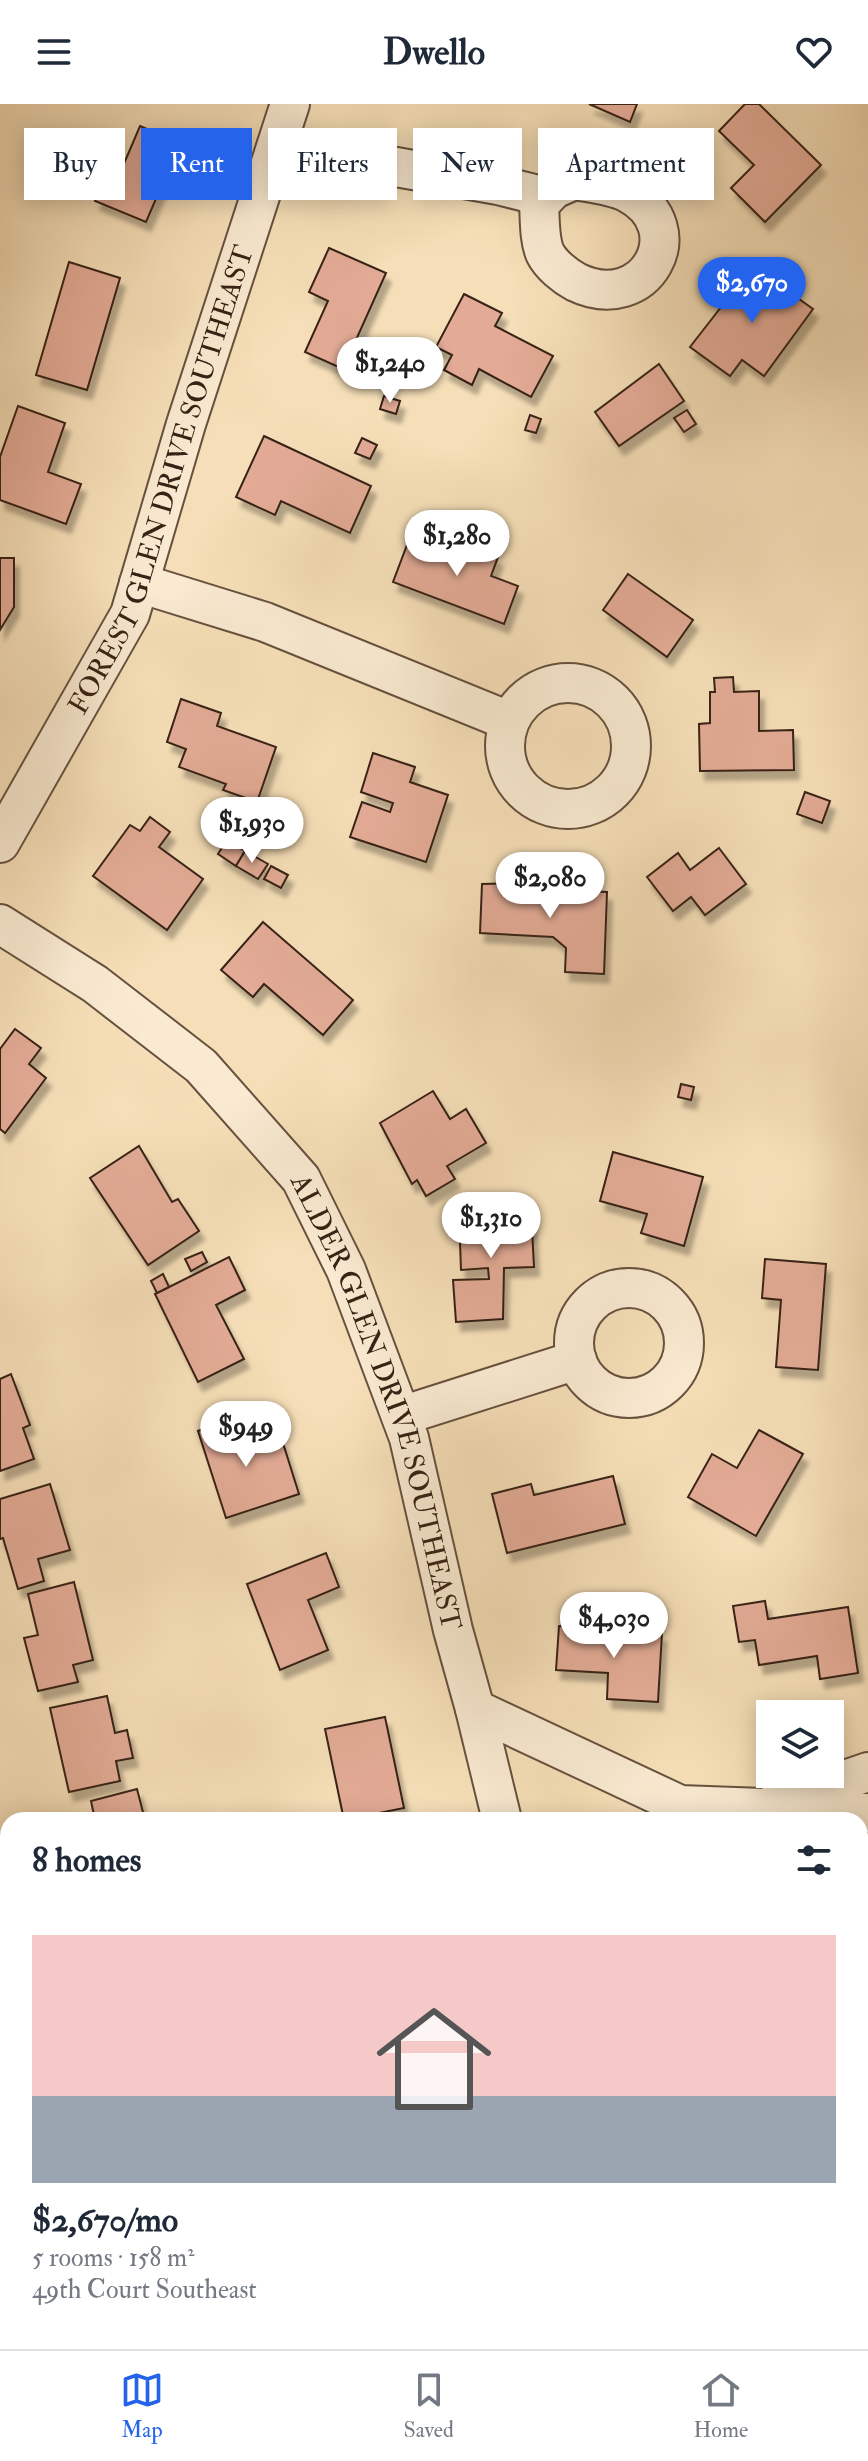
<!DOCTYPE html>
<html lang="en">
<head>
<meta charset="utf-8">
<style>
  :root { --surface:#fff; --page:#f2f2f3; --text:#1f2937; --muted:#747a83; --line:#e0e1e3; --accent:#2563eb }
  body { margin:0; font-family:"IM FELL Double Pica",serif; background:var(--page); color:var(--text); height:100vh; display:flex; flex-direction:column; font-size:30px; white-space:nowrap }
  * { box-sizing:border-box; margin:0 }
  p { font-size:26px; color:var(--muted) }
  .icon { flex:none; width:44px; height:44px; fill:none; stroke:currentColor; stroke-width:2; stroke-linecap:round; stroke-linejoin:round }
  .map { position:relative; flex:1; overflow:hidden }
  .panel { position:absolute; left:0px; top:1708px; width:868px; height:538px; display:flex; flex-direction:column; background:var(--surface); border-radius:24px 24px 0 0; box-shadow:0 4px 20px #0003 }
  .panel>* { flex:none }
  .top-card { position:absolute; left:24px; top:24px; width:820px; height:72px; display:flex; gap:16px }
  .controls { position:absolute; left:756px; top:1596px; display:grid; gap:16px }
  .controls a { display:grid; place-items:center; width:88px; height:88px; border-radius:0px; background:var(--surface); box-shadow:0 4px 20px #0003; font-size:40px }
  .price { position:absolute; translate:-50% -68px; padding:0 18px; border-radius:28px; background:#fff; color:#222; font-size:26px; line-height:52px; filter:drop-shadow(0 2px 4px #0008) }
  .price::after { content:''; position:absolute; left:50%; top:48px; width:24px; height:18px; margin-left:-12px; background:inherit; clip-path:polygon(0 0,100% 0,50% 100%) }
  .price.current { background:var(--accent); color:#fff }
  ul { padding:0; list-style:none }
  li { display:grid; align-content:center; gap:16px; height:424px; padding:0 32px }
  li+li { border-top:2px solid var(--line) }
  li span { display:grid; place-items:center; height:248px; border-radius:0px; color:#555 }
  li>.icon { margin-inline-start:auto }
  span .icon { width:144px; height:144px; fill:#fffc; stroke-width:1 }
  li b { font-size:34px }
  h2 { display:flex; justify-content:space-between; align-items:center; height:96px; padding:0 32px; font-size:34px }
  .pill { padding:0 28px; border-radius:0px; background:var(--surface); box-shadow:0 4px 20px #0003; font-size:28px; line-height:72px }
  .pill.current { background:var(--accent); color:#fff }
  header { display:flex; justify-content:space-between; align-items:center; height:104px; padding:0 32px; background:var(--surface); font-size:36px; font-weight:700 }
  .menu { display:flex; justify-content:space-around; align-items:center; height:112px; border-top:2px solid var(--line); background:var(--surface); font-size:22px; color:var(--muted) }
  .menu a { display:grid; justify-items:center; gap:4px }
  .menu .current { color:var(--accent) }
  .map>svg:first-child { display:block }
  .building { fill:#e3ab96; stroke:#372215; stroke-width:2; filter:url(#shadow) }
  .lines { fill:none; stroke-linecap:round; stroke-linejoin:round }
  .street-casing { stroke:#67513e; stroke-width:42 }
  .street { stroke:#f9ead1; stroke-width:38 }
  .labels { text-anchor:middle; stroke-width:8; stroke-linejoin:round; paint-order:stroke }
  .street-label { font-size:28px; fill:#372215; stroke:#f9ead1 }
</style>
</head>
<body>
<header><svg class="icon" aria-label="menu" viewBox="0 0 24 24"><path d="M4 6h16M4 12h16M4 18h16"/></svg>Dwello<svg class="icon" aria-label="heart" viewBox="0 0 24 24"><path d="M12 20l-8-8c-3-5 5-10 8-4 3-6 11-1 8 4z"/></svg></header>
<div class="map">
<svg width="868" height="2245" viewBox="0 0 868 2245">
  <defs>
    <filter id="shadow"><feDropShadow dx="5" dy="9" stdDeviation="2" flood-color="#0004"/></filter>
  </defs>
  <rect width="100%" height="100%" fill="#f6dfb8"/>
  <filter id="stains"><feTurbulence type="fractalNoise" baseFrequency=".0025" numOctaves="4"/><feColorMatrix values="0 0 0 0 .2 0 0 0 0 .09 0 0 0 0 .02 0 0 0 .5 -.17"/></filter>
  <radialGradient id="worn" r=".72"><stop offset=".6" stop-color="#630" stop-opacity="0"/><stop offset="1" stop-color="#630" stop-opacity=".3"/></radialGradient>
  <!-- building -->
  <g class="building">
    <path d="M589,0H637L630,18Z"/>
    <path d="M745,0H759L821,61L765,118L731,84L754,61L719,27Z"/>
    <path d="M140,22L180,39L146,118L95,97L109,64L120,69Z"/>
    <path d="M329,144L386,169L343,265L305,248L328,197L309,188Z"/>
    <path d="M69,158L120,174L87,286L36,271Z"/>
    <path d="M753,162L813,205L764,272L742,256L730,272L690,243Z"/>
    <path d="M464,190L502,209L495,222L553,252L531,293L479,265L472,281L444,266L452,251L436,243Z"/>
    <path d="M659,260L684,297L619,342L595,308Z"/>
    <path d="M384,292L400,297L396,310L380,305Z"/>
    <path d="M18,302L65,319L48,368L81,380L66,420L0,396V353Z"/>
    <path d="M687,306L696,320L684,328L674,314Z"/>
    <path d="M530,311L541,315L536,329L525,326Z"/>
    <path d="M264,332L371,382L350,429L281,397L275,411L236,393Z"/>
    <path d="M362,334L377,341L370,355L355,349Z"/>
    <path d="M410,433L450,448L454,437L498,453L491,472L518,482L504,520L393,478Z"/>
    <path d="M0,454H14V503L0,526Z"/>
    <path d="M628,470L693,516L667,553L603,506Z"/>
    <path d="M733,573L734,588L759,587V627L793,626L794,666L700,667L699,620L710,619V588H715L714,574Z"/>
    <path d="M181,595L221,609L217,622L276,643L257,698L223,686L226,680L179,663L186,645L167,638Z"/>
    <path d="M373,649L415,663L410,678L448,691L426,758L350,733L362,698L390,708L393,699L361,688Z"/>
    <path d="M805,688L830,697L822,719L797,710Z"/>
    <path d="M150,713L170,728L159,743L203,775L167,826L93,772L130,721L140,727Z"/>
    <path d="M227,736L245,747L236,762L218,750Z"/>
    <path d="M719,744L746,780L705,811L691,793L673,807L647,773L678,749L690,766Z"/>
    <path d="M245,747L268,760L258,775L236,762Z"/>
    <path d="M271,762L288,771L281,784L264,775Z"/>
    <path d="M522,779L555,780L554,797H566L567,786L607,788L604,870L565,868L566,844L553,833L480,829L482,780Z"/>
    <path d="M263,818L353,896L323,931L264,880L253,893L221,866Z"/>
    <path d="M15,925L41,944L29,960L46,974L5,1029L0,1025V945Z"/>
    <path d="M681,980L694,983L691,996L678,993Z"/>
    <path d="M433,987L450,1015L466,1005L486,1039L447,1062L455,1075L426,1092L417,1076L412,1080L380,1019Z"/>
    <path d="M139,1042L172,1098L178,1095L199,1127L148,1161L90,1074Z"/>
    <path d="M613,1048L703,1073L684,1142L641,1129L647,1110L600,1097Z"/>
    <path d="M531,1106L534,1163L504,1164L503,1215L456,1218L453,1176L489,1175L488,1164L461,1166L459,1110Z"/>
    <path d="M202,1148L207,1158L191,1167L185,1155Z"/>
    <path d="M229,1153L245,1186L216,1201L244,1255L198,1278L155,1190Z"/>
    <path d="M765,1155L826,1160L818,1266L776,1263L781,1196L762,1194Z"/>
    <path d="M163,1170L169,1183L157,1189L151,1177Z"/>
    <path d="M11,1270L30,1321L23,1324L34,1355L0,1367V1275Z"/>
    <path d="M239,1313L251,1346L282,1336L299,1390L226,1414L198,1327Z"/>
    <path d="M759,1326L803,1350L756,1432L688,1393L712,1350L737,1364Z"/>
    <path d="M613,1372L625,1420L507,1449L492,1390L531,1380L534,1391Z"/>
    <path d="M50,1380L70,1446L38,1455L44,1477L18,1485L3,1434L0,1435V1395Z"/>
    <path d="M326,1449L339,1483L308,1496L328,1546L280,1566L247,1480Z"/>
    <path d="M74,1478L93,1556L73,1561L78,1578L38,1587L24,1534L38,1531L28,1490Z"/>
    <path d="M765,1497L768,1515L848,1503L858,1569L820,1575L817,1552L759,1561L755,1536L739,1538L733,1502Z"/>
    <path d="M559,1522L662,1529L658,1598L607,1595L608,1569L556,1566Z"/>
    <path d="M107,1592L115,1629L127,1626L133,1654L116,1657L120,1677L69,1688L50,1604Z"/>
    <path d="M385,1613L404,1704L344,1716L325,1625Z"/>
    <path d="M137,1685L145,1716H95L91,1697Z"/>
    <path d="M8,1997V2038L0,2040V1999Z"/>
    <path d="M8,2060V2148L0,2150V2062Z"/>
    <path d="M461,2238H518L520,2245H462Z"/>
    <path d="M811,2238H843L846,2245H795Z"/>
  </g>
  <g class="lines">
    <defs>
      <g id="street">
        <path d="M277,42L498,81L546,93"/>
        <path d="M574,76C591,79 613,81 628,89C694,124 646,212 576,178C565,172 551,161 545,149C539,135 540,114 539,100L554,85Z"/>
        <path d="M139,479L265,518L509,617"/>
        <circle cx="568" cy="642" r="63"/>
        <path id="s1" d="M0,739L130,510L186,320L290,0"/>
        <path id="s2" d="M0,820L95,880L201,962L301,1075L346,1166L409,1334L453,1526L475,1605L680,1701L764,1704"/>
        <circle cx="629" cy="1239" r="55"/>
        <path d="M401,1312L577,1256"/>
        <path d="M475,1605L502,1716"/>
        <path d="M868,1668L764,1704L868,1709"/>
        <path d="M0,1756L8,1784"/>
        <path d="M0,2201L8,2200"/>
        <path d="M152,2238L154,2245"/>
        <path d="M620,2238L624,2245"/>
      </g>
    </defs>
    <!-- street casing -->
    <use href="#street" class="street-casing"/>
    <!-- street -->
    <use href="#street" class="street"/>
  </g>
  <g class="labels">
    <!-- street labels -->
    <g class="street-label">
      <text dy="10" stroke="none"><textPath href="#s1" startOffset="400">FOREST GLEN DRIVE SOUTHEAST</textPath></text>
      <text dy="10" stroke="none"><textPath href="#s2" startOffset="634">ALDER GLEN DRIVE SOUTHEAST</textPath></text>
    </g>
  </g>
  <rect width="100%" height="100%" filter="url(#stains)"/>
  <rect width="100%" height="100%" fill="url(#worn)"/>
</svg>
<div class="controls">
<a><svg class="icon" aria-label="layers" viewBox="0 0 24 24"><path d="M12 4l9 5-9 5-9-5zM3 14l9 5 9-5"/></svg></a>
</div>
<b class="price current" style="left:752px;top:221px">$2,670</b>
<b class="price" style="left:390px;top:301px">$1,240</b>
<b class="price" style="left:457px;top:474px">$1,280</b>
<b class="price" style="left:252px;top:761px">$1,930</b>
<b class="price" style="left:550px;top:816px">$2,080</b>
<b class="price" style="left:491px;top:1156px">$1,310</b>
<b class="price" style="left:246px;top:1365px">$949</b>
<b class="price" style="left:614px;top:1556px">$4,030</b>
<div class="top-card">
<a class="pill">Buy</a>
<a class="pill current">Rent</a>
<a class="pill">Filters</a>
<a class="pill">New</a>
<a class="pill">Apartment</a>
</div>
<section class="panel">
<h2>8 homes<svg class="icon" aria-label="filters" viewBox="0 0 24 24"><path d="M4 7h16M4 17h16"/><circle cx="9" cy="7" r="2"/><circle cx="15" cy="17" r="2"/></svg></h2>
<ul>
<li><span style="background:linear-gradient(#f6c9c9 65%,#9aa5b1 0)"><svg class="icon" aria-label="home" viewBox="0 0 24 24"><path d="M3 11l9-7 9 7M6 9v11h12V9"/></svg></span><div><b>$2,670/mo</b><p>5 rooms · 158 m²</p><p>49th Court Southeast</p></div></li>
</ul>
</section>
</div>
<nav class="menu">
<a class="current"><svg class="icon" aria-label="map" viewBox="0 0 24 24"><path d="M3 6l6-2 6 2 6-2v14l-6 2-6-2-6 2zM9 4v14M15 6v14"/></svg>Map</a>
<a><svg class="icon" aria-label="saved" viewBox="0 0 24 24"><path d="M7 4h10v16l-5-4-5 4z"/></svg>Saved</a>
<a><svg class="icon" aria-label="home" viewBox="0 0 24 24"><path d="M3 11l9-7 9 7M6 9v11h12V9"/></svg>Home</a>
</nav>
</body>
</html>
